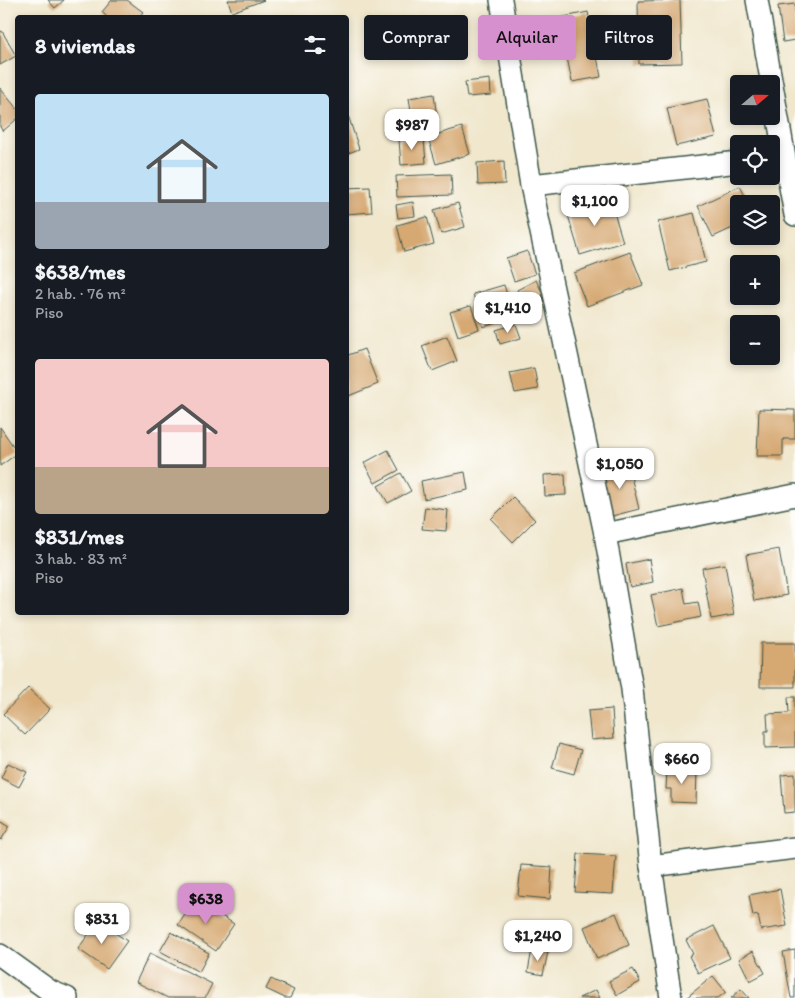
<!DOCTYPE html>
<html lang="es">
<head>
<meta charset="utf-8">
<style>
  :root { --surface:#171b24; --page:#242831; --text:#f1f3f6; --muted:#9ea1a6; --accent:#d690ce }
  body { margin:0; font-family:Itim,sans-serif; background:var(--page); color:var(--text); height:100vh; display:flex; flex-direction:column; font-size:19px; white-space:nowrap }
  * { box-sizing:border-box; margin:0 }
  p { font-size:16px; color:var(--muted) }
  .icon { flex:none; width:28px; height:28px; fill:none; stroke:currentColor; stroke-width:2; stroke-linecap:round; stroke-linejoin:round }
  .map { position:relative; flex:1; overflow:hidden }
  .sheet { position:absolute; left:15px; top:15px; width:334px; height:600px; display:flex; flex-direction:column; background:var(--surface); border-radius:5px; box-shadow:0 2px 8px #0003 }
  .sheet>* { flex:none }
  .guide { position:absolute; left:364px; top:15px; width:356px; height:45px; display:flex; gap:10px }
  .needle { width:32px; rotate:70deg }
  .tools { position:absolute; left:730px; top:75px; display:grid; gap:10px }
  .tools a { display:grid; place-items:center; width:50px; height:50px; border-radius:5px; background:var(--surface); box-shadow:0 2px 8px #0003; font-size:25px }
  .price { position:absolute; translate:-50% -42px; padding:0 11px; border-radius:10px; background:#fff; color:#222; font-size:16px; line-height:32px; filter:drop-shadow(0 1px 2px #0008) }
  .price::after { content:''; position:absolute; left:50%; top:30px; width:15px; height:11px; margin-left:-8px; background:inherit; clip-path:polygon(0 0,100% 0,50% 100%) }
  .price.selected { background:var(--accent); color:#111 }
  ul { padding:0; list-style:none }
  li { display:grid; align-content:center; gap:10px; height:265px; padding:0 20px }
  li span { display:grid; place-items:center; height:155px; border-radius:5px; color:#555 }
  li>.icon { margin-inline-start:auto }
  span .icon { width:90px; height:90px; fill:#fffc; stroke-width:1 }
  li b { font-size:21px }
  h2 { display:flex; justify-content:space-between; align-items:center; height:60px; padding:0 20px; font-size:21px }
  .chip { padding:0 18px; border-radius:5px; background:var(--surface); box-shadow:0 2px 8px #0003; font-size:18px; line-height:45px }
  .chip.selected { background:var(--accent); color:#111 }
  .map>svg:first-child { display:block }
  .building { fill:#d6a872 }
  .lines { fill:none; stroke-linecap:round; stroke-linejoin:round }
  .minor-casing { stroke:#3e564b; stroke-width:24 }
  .minor { stroke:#fff; stroke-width:21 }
</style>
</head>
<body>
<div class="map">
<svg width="795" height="998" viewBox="0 0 795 998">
  <rect width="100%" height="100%" fill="#fdfcf7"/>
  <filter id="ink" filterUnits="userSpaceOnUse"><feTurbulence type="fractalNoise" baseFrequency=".02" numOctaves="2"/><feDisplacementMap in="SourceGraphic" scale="10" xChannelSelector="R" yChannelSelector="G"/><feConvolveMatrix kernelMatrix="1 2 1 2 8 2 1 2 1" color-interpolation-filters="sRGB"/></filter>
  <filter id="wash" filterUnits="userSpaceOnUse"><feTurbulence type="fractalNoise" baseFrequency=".0096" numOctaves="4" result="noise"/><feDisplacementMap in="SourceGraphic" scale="20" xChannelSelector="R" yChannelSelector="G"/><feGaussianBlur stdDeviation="1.12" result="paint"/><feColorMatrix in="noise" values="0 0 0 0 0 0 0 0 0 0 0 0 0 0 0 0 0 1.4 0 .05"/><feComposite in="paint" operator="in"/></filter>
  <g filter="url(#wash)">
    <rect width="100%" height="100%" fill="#f0e7cd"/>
    <g id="blocks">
      <!-- building -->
      <g class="building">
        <path d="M48,0H64L55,8Z"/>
        <path d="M112,0H127L143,12L138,18H108L102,12Z"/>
        <path d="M228,0H264L232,12Z"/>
        <path d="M680,0L682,63L639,64L638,1Z"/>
        <path d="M795,4V40L783,42L778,6Z"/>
        <path d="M588,12L601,77L572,82L559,18Z"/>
        <path d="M461,22L463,50L430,53L428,24Z"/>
        <path d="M2,31L16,56L0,65V32Z"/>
        <path d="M490,79L491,95L467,97L465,82Z"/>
        <path d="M0,88L18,110V118L3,131L0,127Z"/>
        <path d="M434,94L437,119L413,123L409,98Z"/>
        <path d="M707,99L716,137L676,146L667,108Z"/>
        <path d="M348,115L359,149L346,154V116Z"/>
        <path d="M462,127L470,154L436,164L428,137Z"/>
        <path d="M424,138L426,163L401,165L399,140Z"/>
        <path d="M504,161L505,184L478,185L477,163Z"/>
        <path d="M451,174L452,195L397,197L396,176Z"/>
        <path d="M740,186L749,204H739V225L713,237L698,206Z"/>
        <path d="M370,187L372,212L346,214V188Z"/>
        <path d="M610,199L623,242L580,255L567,212Z"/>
        <path d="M413,202L415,216L398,218L396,205Z"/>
        <path d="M458,203L465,227L441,234L434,210Z"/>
        <path d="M694,213L706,262L670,271L658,222Z"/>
        <path d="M427,217L434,244L404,252L397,225Z"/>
        <path d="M527,251L535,274L514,281L506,258Z"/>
        <path d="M630,252L643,285L587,306L574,273Z"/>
        <path d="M536,280L546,300L527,310L517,290Z"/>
        <path d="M504,285L514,318L483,327L473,294Z"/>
        <path d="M471,306L479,329L458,336L450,312Z"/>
        <path d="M516,324L521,338L500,344L496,330Z"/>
        <path d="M447,336L457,361L432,371L422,346Z"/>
        <path d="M364,349L378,384L346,397V356Z"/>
        <path d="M534,368L538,389L515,393L510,373Z"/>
        <path d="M759,409L795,410V439H783V456H757Z"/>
        <path d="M0,427L18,453L0,466Z"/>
        <path d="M388,450L399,470L375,483L364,463Z"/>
        <path d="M628,464L639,509L612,516L601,471Z"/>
        <path d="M465,472L468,490L424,499L421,481Z"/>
        <path d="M401,473L411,491L388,503L378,486Z"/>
        <path d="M565,474L566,495L545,496L544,475Z"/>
        <path d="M513,497L535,520L513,542L491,519Z"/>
        <path d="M425,507L448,510L446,531L422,529Z"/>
        <path d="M779,549L787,595L754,601L746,555Z"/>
        <path d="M649,559L653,582L630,587L626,564Z"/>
        <path d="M725,564L734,615L711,619L702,568Z"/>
        <path d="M683,588L686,604L698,602L701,617L658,626L651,595Z"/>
        <path d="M761,643H795V687H760Z"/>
        <path d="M28,688L50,709L25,735L3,714Z"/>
        <path d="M788,697H795V747L765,748V731H768L767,714L789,713Z"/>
        <path d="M612,709L614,738L591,740L588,711Z"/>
        <path d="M559,744L581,750L574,774L552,768Z"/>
        <path d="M8,763L27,772L19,787L1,778Z"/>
        <path d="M667,769L697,770L696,803L671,802V789H666Z"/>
        <path d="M795,774V812L784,813L781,775Z"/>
        <path d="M0,820L10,826L1,840L0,839Z"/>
        <path d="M578,854L616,856L613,894L575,892Z"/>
        <path d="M521,865L552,867L550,899L518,896Z"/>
        <path d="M780,889L787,926L761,930L758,915L753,916L749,895Z"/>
        <path d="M196,899L234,924L216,951L178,925Z"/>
        <path d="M616,913L629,945L597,959L584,927Z"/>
        <path d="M98,921L127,941L107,969L78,949Z"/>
        <path d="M714,926L730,958L698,973L689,956L693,954L686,940Z"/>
        <path d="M171,932L209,953L199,972L160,951Z"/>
        <path d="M532,949L548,952L543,975L528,972Z"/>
        <path d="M795,950V998H791L783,952Z"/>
        <path d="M753,951L765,973L750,981L739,959Z"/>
        <path d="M150,953L212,984L205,998H168L136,982Z"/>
        <path d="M633,969L640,982L617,995L609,981Z"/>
        <path d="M713,976L726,992L718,998H686Z"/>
        <path d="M271,979L294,990L290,998H285L266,989Z"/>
        <path d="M741,989L749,998H731Z"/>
        <path d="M596,990L600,998H579Z"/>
      </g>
    </g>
  </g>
  <g filter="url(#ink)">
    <use href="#blocks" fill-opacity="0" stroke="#3e564b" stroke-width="1"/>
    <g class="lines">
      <defs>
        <g id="minor">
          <path d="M501,0L531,185L605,534L632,689L651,866L671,998"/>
          <path d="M757,0L795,215"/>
          <path d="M531,185L739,162"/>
          <path d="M605,534L795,495"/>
          <path d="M651,866L795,848"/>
          <path d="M0,955L50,991L67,998"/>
        </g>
      </defs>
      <!-- minor casing -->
      <use href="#minor" class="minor-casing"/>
      <!-- minor -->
      <use href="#minor" class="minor"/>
    </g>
  </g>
</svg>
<div class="tools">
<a><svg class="needle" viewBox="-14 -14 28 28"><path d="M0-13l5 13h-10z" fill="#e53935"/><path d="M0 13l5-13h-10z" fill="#9ea1a6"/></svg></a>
<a><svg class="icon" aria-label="locate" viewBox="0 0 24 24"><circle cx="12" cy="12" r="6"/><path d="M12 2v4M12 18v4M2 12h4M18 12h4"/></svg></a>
<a><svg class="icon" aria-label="layers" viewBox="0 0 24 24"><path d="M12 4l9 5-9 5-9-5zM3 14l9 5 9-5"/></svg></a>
<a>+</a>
<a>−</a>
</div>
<b class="price" style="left:412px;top:151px">$987</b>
<b class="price" style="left:595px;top:227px">$1,100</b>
<b class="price" style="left:508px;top:334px">$1,410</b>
<b class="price" style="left:620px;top:490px">$1,050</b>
<b class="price" style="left:682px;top:785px">$660</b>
<b class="price selected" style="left:206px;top:925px">$638</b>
<b class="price" style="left:102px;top:945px">$831</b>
<b class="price" style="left:538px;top:962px">$1,240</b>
<div class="guide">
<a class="chip">Comprar</a>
<a class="chip selected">Alquilar</a>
<a class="chip">Filtros</a>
</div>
<section class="sheet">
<h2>8 viviendas<svg class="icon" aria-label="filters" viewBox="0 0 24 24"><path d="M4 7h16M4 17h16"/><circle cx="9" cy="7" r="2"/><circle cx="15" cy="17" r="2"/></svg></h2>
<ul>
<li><span style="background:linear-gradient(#bfe0f5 70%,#9aa5b1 0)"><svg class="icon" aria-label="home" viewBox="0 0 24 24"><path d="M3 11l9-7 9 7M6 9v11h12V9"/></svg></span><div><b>$638/mes</b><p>2 hab. · 76 m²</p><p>Piso</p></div></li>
<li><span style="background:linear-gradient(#f6c9c9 70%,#b9a48a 0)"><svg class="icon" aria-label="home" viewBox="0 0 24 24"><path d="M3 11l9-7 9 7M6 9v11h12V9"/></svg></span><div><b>$831/mes</b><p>3 hab. · 83 m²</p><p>Piso</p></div></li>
</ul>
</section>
</div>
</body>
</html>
